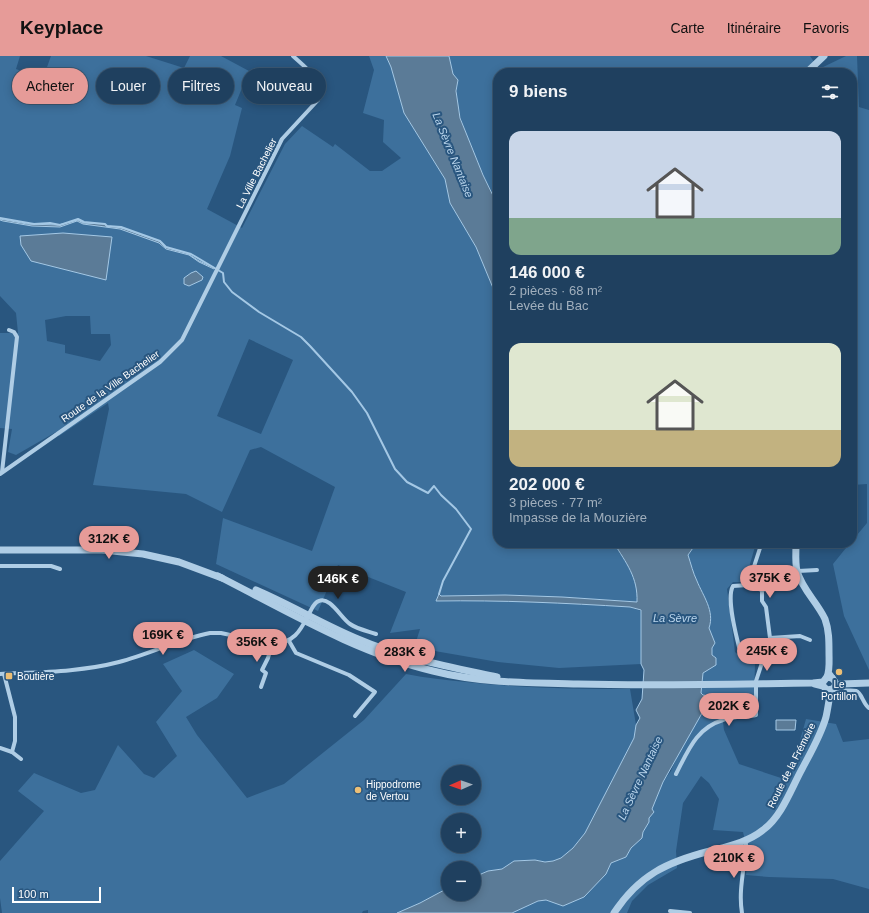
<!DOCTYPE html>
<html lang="fr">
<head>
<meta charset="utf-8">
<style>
  :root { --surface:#1f405f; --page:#2c4b68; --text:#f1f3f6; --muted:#a1afbd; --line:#3c5974; --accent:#e69b98 }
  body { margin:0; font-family:Helvetica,sans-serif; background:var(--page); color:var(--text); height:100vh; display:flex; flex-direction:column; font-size:15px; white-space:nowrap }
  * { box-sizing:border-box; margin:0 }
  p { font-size:13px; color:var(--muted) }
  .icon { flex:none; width:22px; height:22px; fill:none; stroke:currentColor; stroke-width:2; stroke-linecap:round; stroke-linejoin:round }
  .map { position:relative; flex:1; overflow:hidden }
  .sheet { position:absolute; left:493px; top:12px; width:364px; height:480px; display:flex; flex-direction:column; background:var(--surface); border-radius:16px; box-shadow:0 2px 10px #0003,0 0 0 1px var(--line) }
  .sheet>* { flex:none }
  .top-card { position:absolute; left:12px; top:12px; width:380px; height:36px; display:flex; gap:8px }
  .needle { width:26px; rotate:268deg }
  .fabs { position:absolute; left:441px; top:709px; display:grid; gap:8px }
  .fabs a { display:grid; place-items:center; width:40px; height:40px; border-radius:50%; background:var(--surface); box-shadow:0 2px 10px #0003,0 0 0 1px var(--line); font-size:20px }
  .scale { position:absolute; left:12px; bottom:10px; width:89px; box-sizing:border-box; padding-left:4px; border:2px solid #fff; border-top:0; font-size:11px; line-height:14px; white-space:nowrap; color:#fff; -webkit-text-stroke:3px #29567f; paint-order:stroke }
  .price { position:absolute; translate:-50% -34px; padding:0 9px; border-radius:14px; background:var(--accent); color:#111; font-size:13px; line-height:26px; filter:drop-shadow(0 1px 2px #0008) }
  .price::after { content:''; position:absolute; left:50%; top:24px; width:12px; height:9px; margin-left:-6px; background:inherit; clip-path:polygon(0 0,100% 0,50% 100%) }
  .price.current { background:#222; color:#fff }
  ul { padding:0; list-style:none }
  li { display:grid; align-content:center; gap:8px; height:212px; padding:0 16px }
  li span { display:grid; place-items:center; height:124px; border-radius:12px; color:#555 }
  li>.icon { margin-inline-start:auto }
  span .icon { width:72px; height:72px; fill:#fffc; stroke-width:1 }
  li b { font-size:17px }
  h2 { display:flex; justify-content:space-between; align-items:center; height:48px; padding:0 16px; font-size:17px }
  .chip { padding:0 14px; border-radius:18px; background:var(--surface); box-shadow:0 2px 10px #0003,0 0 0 1px var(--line); font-size:14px; line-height:36px }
  .chip.current { background:var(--accent); color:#111 }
  header { display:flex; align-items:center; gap:24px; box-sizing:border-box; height:56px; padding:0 20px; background:var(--accent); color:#111 }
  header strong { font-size:19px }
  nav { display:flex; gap:22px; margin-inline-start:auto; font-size:14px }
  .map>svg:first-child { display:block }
  .green { fill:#3d709c; fill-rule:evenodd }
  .water { fill:#5b7b97; stroke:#a4c8e5 }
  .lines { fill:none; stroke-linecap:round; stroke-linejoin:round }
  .stream { stroke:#a4c8e5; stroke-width:2 }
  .minor { stroke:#afcde5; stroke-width:4 }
  .tertiary { stroke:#afcde5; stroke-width:7 }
  .poi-dot { fill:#ecbf76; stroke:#29567f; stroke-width:1.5 }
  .labels { text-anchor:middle; stroke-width:4; stroke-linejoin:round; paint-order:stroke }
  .street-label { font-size:10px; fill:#fff; stroke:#29567f }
  .poi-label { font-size:10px; fill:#fff; stroke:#29567f; text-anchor:start }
  .water-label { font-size:11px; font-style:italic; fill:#bbd6ed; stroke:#29567f }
</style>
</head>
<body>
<header>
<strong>Keyplace</strong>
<nav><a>Carte</a><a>Itinéraire</a><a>Favoris</a></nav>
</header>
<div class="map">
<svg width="869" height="857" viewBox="0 0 869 857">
  <rect width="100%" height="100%" fill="#29567f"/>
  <!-- green -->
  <g class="green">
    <path d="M0,0H20L16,13L33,19V35L38,36L51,0H146L184,12L190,0H221L249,15L235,49L242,52L230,100L207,153L242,172L285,88L302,70L333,91L335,88L370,115H382L401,102L383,86L384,64L363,57L374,14L369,0H386L391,11L404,57L445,123L450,147L476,191L498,244V487H614L633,518L637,530V546L562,541L505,539L441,540L439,538L436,545H533L630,551L641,555V608L559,612L498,606L429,594L415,589L420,573L390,577L406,536L338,509L318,555L216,508L223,462L312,495L335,431L261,391L250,394L222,456L186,438L93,429L109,353L108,347L59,380L56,376L16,399L8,396L12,373L0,372V277H18L16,257L0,240ZM66,260H90L91,278H110L111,289L100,305L65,297V289L47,285L45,264ZM249,283L293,304L261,378L217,360Z"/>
    <path d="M449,0H810L819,13L846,0H857L859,51L869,54V614L844,560L833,508L850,487H852V485L867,467V428L852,429V17H498V150C489,133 482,116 475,99C465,74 453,51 458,24L453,18Z"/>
    <path d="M694,487H756L746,522L742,526H733L727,533L735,596L743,603L755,605L754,653L722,659L724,674L739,708L781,722L792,713L806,663L836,668L843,686L869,683V833L833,823L769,821L746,819L748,797L743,776L713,774L719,743L709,727L701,720L683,747L676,795L677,812L648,829L632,845L627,857H512L538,845L546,844L563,850L606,818L611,807L626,801L631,792L641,782L643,776L649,766V762L654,756L652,753L663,726L671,715L703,639L701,637L703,617L712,599V592L715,587L709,572C715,555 703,540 697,525C693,517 691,508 687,499L695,489Z"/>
    <path d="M194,594L234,618L217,642L186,661L197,679L247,742L284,728L364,664L406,618C426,622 446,624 466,626C521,632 575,633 630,633L636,669L634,682L585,777L573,792L561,802L553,805L545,806L535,804L514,805L502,813L488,815L474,821V812H448V832L420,847L397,857H368V854L363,855L362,857H2L0,842V805L44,755L18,735L34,717L81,737L95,734L118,689L144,718L154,722L177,700L156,666L182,635L163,608ZM448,716H474V742H448ZM448,764H474V790H448Z"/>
  </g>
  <!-- water -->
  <g class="water">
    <path d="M386,0H449L453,18L458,24L456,35L460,62L483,119L498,150V244L476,191L450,147L445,123L404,57L391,11Z"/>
    <path d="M0,163L27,168L58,169L78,164L83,167L104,168L107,170L117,171L125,173L159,185L165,191L187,197L199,205L215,212L214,213L199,206L189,199L166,193L159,187L120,173L83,168L77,165L60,171L32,170L3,165L0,164Z"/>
    <path d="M63,177L112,181L106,224L31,205L21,189L20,180Z"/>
    <path d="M196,215L203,221L202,224L189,230L184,228V222L191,217Z"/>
    <path d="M614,487H694L695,489L688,499C691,508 693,517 697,525C703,540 715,555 709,572L715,587L712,592V599L716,602V609L703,617L701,637L703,639L709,640L710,643L663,726L652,753L654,756L649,762V766L643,776L642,782L631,792L626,801L611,807L606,818L584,841L563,850L546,844L538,845L512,857H397L420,847L448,832V838H474V821L488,815L502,813L514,805L535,804L545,806L553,805L561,802L573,792L585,777L634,682L636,669L640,662L636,654L642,643L644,614L641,608V554L630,551C565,547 501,544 436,545L439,538L441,540L505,539L562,541L637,546C638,521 626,507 614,487Z"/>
    <path d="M776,664H796L795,674H776Z"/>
  </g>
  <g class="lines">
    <!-- stream -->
    <path class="stream" d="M0,162L34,168L50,167L60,169L78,163L84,166L105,168L107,170L121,171L160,185L166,191L191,198L223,217L224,226L232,236L259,256L301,281L310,290L352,336L367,357L395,413L407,426L428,437L434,430L441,439L456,453L471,473L443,525L439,538"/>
    <!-- minor -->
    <g class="minor">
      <path d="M2,416L17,281L14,276L9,274"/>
      <path d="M0,418L160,306L182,284L282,83L318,44C325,25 305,11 293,0"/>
      <path d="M0,510H51L60,513"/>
      <path d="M748,529L761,489"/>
      <path d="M762,534L748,529L733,530C726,542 736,578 739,591L744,596L763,601"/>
      <path d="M770,582L800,580L810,584"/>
      <path d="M289,585L296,597L349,619L375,636L355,660"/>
      <path d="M0,618C40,616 81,616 119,606C150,598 179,583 210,577H221L272,588C296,587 301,573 311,554C313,550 315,546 319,545C330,540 341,562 350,568C357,573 367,575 376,578"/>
      <path d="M4,618L15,661V685L12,696"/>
      <path d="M261,631L266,617L262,614L268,602L272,588"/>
      <path d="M834,632C841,637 849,633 856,635C862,637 863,648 869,652"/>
      <path d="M0,692L12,696L21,703"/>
      <path d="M676,718C688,695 696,672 723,664C733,660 746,661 756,659V625L770,582L766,551L762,545V534L772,531L798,515L817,514"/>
      <path d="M670,855L690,857"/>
      <path d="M742,857C738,834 745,811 746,788L744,785"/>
    </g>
    <!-- tertiary -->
    <g class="tertiary">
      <path d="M806,17L824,0"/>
      <path d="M796,487C796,496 795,506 797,515C802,533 817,546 825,563C829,574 829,585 829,597C829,605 830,613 827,621"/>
      <path d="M0,494H102L143,498L179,506L222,522"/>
      <path d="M218,520C287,555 357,597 433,615C480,627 529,627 578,628C656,630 735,628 813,627L823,626L827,621L832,622"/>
      <path d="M256,534C291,549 324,569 358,583C402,602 451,611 497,621"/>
      <path d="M815,628L823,630L827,634L833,633C839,627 833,624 830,619"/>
      <path d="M835,630L841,628L869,627"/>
      <path d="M614,857C639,819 667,806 710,795C729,790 748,786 763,774C782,760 791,733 802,713C811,696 821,679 826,661C828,652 829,643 831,634"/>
    </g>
  </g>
  <!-- markers -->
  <g class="poi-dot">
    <circle cx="839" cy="616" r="4"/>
    <rect x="5" y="616" width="8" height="8" rx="2"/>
    <circle cx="358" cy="734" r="4"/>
  </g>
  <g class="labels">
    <!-- street labels -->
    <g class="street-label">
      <text transform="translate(256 117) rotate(-63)" y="4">La Ville Bachelier</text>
      <text transform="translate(110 330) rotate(-35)" y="4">Route de la Ville Bachelier</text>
      <text transform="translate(791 709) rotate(-63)" y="4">Route de la Frémoire</text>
    </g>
    <!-- poi labels -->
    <g class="poi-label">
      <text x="17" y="624">Boutière</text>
      <text x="839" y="632" text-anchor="middle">Le<tspan x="839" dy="12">Portillon</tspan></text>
      <text x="366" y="732">Hippodrome<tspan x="366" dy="12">de Vertou</tspan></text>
    </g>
    <!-- water labels -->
    <g class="water-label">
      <text transform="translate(453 99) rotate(68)" y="4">La Sèvre Nantaise</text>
      <text x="675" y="566">La Sèvre</text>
      <text transform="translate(640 722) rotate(-65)" y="4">La Sèvre Nantaise</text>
    </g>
  </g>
</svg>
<div class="fabs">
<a><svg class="needle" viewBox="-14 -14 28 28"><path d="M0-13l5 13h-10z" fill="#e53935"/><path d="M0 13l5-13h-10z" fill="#a1afbd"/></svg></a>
<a>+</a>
<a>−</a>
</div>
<div class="scale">100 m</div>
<b class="price" style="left:109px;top:504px">312K €</b>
<b class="price" style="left:770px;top:543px">375K €</b>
<b class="price current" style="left:338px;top:544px">146K €</b>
<b class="price" style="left:163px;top:600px">169K €</b>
<b class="price" style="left:257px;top:607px">356K €</b>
<b class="price" style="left:767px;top:616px">245K €</b>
<b class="price" style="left:405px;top:617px">283K €</b>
<b class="price" style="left:729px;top:671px">202K €</b>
<b class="price" style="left:734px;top:823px">210K €</b>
<div class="top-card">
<a class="chip current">Acheter</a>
<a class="chip">Louer</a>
<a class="chip">Filtres</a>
<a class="chip">Nouveau</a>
</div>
<section class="sheet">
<h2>9 biens<svg class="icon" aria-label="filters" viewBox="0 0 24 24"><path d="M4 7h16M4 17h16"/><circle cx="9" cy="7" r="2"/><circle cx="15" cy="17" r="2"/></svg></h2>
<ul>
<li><span style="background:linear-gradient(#c9d6e8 70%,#7fa58c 0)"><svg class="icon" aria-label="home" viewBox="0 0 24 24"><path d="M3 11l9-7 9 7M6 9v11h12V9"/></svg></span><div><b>146 000 €</b><p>2 pièces · 68 m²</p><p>Levée du Bac</p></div></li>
<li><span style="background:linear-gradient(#dfe7d0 70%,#c2b280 0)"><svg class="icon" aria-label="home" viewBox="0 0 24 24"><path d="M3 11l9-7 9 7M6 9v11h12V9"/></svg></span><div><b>202 000 €</b><p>3 pièces · 77 m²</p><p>Impasse de la Mouzière</p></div></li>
</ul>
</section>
</div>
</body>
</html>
